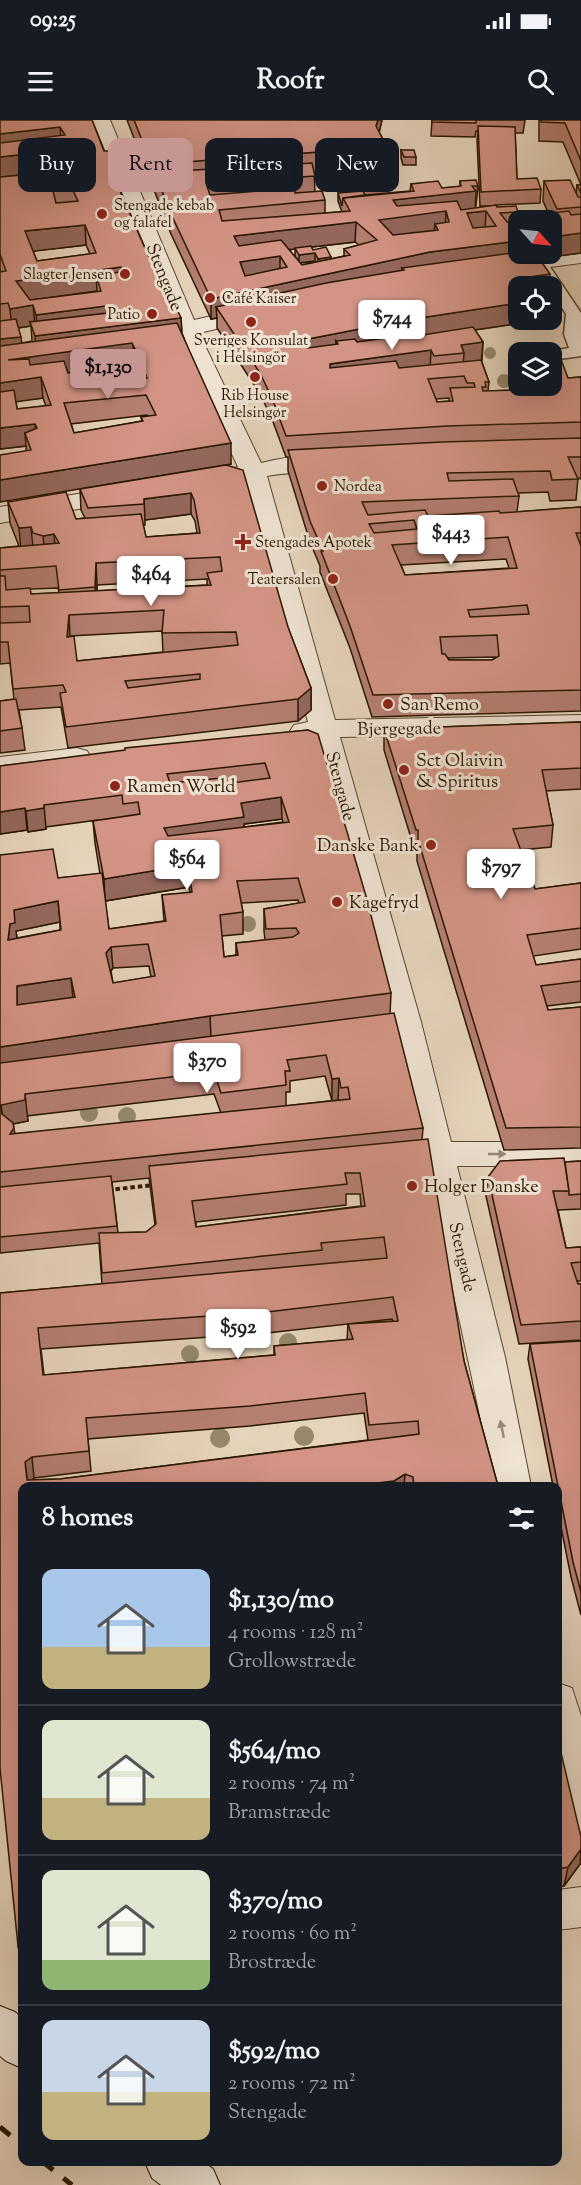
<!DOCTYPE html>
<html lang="en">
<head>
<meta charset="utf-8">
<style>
  :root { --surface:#171b24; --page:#20242c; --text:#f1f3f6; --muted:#9ea1a6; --line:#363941; --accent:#c59692 }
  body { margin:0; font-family:"Sorts Mill Goudy",serif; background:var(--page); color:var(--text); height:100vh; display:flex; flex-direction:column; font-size:22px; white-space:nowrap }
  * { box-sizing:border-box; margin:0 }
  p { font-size:20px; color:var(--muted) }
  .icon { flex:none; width:33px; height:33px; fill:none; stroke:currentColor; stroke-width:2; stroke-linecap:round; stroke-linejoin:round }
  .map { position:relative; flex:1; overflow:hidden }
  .details { position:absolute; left:18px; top:1362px; width:544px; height:684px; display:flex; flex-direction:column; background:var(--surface); border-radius:12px; box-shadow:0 6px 24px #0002 }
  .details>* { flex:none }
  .hud { position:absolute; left:18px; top:18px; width:546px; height:54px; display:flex; gap:12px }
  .needle { width:39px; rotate:117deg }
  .buttons { position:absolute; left:508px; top:90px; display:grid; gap:12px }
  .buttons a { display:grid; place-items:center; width:54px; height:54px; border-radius:12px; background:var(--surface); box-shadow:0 6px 24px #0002; font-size:30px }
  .price { position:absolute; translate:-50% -51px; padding:0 14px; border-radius:6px; background:#fff; color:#222; font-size:20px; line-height:39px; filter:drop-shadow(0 2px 3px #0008) }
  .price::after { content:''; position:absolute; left:50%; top:36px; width:18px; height:14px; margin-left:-9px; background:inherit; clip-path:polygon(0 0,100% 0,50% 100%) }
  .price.active { background:var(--accent); color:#111 }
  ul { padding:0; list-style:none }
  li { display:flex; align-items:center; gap:18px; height:150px; padding:0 24px }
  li+li { border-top:2px solid var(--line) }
  li span { display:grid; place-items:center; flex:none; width:168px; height:120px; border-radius:12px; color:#555 }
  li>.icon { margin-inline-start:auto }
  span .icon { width:72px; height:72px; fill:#fffc; stroke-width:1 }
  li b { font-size:26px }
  h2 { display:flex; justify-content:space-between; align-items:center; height:72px; padding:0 24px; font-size:26px }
  .tag { padding:0 21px; border-radius:12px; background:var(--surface); box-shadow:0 6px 24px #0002; font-size:21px; line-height:54px }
  .tag.active { background:var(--accent); color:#111 }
  .status { display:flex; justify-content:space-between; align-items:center; height:42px; padding:0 30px; background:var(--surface); direction:ltr }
  .status svg { height:16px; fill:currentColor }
  header { display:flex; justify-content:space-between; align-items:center; height:78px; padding:0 24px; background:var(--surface); font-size:27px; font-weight:700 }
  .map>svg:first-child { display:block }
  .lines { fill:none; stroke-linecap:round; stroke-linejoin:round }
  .lane-casing { stroke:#59462f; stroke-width:3 }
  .street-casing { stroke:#59462f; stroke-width:2 }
  .secondary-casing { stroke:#2a1700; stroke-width:2 }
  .path { stroke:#2a1700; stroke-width:4; stroke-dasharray:4.5 3; stroke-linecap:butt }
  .lane { fill:#efe3d3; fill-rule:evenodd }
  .street { fill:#efe3d3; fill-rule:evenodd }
  .secondary { fill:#efe3d3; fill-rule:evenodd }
  .rail { stroke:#2a1700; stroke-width:5; stroke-dasharray:13 13; stroke-linecap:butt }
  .tree { fill:#96886c }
  .wall { fill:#b57f72; stroke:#2a1700; stroke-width:1.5; fill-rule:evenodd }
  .shaded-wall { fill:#94685d; stroke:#2a1700; stroke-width:1.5 }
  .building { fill:#d39485; stroke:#2a1700; stroke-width:1.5; fill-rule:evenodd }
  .oneway { fill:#968774 }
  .poi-dot { fill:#8f2418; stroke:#efe3d3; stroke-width:2 }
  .labels { text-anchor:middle; stroke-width:6; stroke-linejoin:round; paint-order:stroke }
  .far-poi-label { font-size:15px; fill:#2a1700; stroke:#efe3d3; text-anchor:start }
  .street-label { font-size:18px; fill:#2a1700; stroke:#efe3d3 }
  .poi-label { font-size:18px; fill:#2a1700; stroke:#efe3d3; text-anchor:start }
</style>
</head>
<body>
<div class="status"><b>09:25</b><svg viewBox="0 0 49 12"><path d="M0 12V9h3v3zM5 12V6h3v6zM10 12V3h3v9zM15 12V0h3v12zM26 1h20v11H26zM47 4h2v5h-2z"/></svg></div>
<header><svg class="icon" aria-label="menu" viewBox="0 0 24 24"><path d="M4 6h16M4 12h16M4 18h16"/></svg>Roofr<svg class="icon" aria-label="search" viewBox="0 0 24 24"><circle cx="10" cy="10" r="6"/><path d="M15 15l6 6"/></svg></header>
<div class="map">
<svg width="581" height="2065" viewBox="0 0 581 2065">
  <rect width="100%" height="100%" fill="#e6d4bc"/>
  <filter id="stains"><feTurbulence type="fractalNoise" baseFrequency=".00333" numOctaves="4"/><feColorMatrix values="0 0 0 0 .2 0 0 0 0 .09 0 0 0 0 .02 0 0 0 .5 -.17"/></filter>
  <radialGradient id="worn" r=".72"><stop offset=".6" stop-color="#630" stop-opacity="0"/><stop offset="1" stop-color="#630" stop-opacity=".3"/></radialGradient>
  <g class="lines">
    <defs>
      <path id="lane" d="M539,136L544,138L581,193V236L552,240V232H546L569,228L564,214L566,194L552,172V166H548L531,141Z"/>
      <g id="street">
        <path d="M90,0H110L194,200L260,185L268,187L271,192L268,197L199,213L261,343C286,337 317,332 342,338L345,343L342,348C317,354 291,351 267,356L335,600L581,595V613L340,617L421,902L451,1022H581V1046H457L505,1237L531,1366H494C445,1114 380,866 313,619L294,617L290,611L294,605L308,602L243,361L233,363L224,361L221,356L224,351L238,347L178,219Z"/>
        <path d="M581,129V143L497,154L489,152L486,147L489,142L497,140Z"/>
        <path d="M125,366L134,369L138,374L134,379L0,403V387Z"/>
        <path d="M77,628L87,631L91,637L87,643L0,655V637Z"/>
        <path d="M558,1563L572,1568L581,1596V1712L566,1706L558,1680Z"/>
        <path d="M581,1767V1807L558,1810V1770Z"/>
      </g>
      <g id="secondary">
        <path d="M0,1886L15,1892L22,1898V1948L6,1941L0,1936Z"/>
        <path d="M145,2042H204L213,2049L220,2065H161L152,2058Z"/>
      </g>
    </defs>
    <!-- lane casing -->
    <use href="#lane" class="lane-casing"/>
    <!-- street casing -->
    <use href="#street" class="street-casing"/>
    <!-- secondary casing -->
    <use href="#secondary" class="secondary-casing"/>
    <!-- path -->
    <path class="path" d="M108,1070L154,1065"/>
    <!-- lane -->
    <use href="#lane" class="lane"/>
    <!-- street -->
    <use href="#street" class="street"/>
    <!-- secondary -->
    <use href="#secondary" class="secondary"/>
    <!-- rail -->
    <g class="rail">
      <path d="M0,2007L22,2025"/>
      <path d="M43,2042L72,2065"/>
    </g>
  </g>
  <!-- trees -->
  <g class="tree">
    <circle cx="490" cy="233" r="6"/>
    <circle cx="504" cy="261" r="7"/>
    <circle cx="248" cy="804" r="8"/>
    <circle cx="89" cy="993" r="9"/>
    <circle cx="127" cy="996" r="9"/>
    <circle cx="288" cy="1222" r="9"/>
    <circle cx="190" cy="1234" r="9"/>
    <circle cx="304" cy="1316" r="10"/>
    <circle cx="220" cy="1318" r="10"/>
  </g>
  <!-- wall -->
  <g class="wall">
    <path d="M0,0H92L121,72L151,142L170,179L181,198L182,213L231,344L90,367L226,345L311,568V590L298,601L68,628L61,587L19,590L22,608L25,630L0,633V581L14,579L10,543L0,544V428L19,426L10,403L8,382L76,399L85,398L81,390L80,369L26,330V326L0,329V152H1L0,149ZM48,52V53L3,57ZM86,125L90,134L37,141L33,131ZM31,206L32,221L22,223L18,208ZM134,244L124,246L125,261L93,265L68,253ZM43,278L46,286L17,289L16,281ZM147,295L148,296L141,297L142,301L74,313L71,304ZM191,394L195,401L197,413L146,417L143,405H145V400ZM207,459V465L97,471V465ZM58,468L59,473L31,474L30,469ZM162,511L163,532L77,541L70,516Z"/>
    <path d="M127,0H382L379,12L387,27V47L314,52L315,72L325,80V93L342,92L338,81V73L360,71V63L388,65V73L365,75L410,71L411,64L442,68L460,67V61L478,66L476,86H475V88L493,86H480L477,20L478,11H476L475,17L431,16L432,0H525L523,13H515L517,59L541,69L540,83L496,85L497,87L518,92V101L550,97L543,81L544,61L576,73L577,65H581L563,22L539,21V0H581V133L540,138L519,166L542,200L475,210L483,222L482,242L489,262L488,271L546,269L544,266H552V234L568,258L581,257V359L578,358L576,380L550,381L548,372L518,373L519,376L517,392L581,387V591L372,597L350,528L320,452V446L310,422L288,351V337H286L272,299L260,274L217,208V198L211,199L171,114ZM355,122L359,125L344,129V136L331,139L313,130L311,127ZM295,129V136L297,139L289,130ZM315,141V142L302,145L300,143ZM449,278V281L437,282L436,279ZM506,439L509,448L405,455L401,445ZM495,537V538L492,540H449L447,538Z"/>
    <path d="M401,30L416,37V45H403L401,38Z"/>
    <path d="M581,602V669L546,671L553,705L551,727L521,730L535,769L581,763V829L533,836L536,845L581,839V882L547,886L548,890L581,887V1028L504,1030L417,741V732L415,731L384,630V609Z"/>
    <path d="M308,610L391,873L390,894L423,1008L422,1020L464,1241L498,1366H22V1843L21,1844L18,1826L0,1173L102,1164L99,1123L0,1133V735L58,758L100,754L95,723L93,701L98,700L46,707V709L28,712L27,710L0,714V646ZM282,699L283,702L244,707V704ZM189,767L190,773L162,775L164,801L109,809L105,781ZM298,780L299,783L264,789V811L265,820L236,823V835L224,837L222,816L243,814V792L241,783ZM60,802V810L17,818L16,811ZM149,846L151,857L113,863L111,851L113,848ZM325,956L332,981L338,980L286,986V972H290V961ZM214,974L221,993L15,1014L13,1004L28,1001L27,996ZM149,1058L155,1105L146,1112L118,1113L112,1062ZM346,1074H360L361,1086L196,1107V1102L346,1085ZM392,1199L393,1201L348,1204L347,1220L274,1226V1235L44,1255L41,1229L267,1213ZM364,1293L368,1320L60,1359L32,1360L34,1358L91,1351L88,1319L250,1306Z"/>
    <path d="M581,1041V1089L558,1090L566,1128L581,1127V1161H577L578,1164H581V1220L519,1224L486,1076L488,1057L565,1042Z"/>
    <path d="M581,1221V1495L571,1457L558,1392V1366H553L528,1239L530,1224Z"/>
    <path d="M558,1620L580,1744L564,1766L558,1767Z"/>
  </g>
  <!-- shaded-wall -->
  <g class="shaded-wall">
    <path d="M378,0H382L376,26V6Z"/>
    <path d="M60,7L62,27L0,33V14Z"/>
    <path d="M54,31L56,51L47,37L48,52L3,57V62L0,63V37Z"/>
    <path d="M120,56L121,76L114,57Z"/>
    <path d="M476,71L475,91H446L445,112L438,110L435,104L434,113L378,120L379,100L393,80Z"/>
    <path d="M486,91L485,111L466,113L467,93Z"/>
    <path d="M356,102L355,122L234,136V116Z"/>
    <path d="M85,105L86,125L27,132L25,111Z"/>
    <path d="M581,113V133L430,153L404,150L402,148V158L216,187L217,198L211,199V179L430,132L519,121V134H552V117Z"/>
    <path d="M315,133V141L299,143V135Z"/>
    <path d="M280,136V156L240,163V142Z"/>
    <path d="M331,137V145L318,148V139Z"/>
    <path d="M121,147L122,167L96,155L97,171L18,182L16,161Z"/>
    <path d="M550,154L549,166H528L529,157Z"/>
    <path d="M519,183V200H542L412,219L413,199Z"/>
    <path d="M33,185L35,206L30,202L31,206L12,209L10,189Z"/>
    <path d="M113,185L114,206L38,215L36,195Z"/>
    <path d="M181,198L182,218L133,224L134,244L10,260L8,240H0V219L21,217L23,238L36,236L35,216Z"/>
    <path d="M385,204V224H338L336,221V234L303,240V220Z"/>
    <path d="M483,222L481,243L463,246L464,233L461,225Z"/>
    <path d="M431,230L430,250L329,265L330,244Z"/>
    <path d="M144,249L145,270L129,272L127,252Z"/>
    <path d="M41,257L43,278L0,284V263Z"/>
    <path d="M35,304L37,324L25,313L26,326L0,329V308Z"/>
    <path d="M231,323V344L0,382V360Z"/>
    <path d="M191,373V394L145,400L144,379Z"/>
    <path d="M31,407L33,428L21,430L19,408Z"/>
    <path d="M54,414L56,436L45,437L43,416Z"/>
    <path d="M96,443L97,465L96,488L95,467Z"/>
    <path d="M69,495L70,516L67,517Z"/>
    <path d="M311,568V590L298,601V579Z"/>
    <path d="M281,677L282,699L244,704V718L165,729L164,708L241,683Z"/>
    <path d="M44,685L46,709L28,712L26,691Z"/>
    <path d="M25,688L27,710L0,714V692Z"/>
    <path d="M188,745L189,767L105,781L104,759Z"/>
    <path d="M58,781L60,802L16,811L18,825L8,820L10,804L14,790Z"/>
    <path d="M111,827L113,848L108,854L106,833Z"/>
    <path d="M71,858L73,879L17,885V866Z"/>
    <path d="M210,896L211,918L0,949V927Z"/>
    <path d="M339,958L338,980L332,981V959Z"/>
    <path d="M25,974L28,1001L3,1006L1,985Z"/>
    <path d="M32,1337L34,1358L28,1363V1366L25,1342Z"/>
    <path d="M405,1354L404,1366H394V1361Z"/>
    <path d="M581,1729L580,1744L564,1766L568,1747Z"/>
  </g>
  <!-- building -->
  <g class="building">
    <path d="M0,0H92L104,31H110L113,38L120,56L114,57L151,142L153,141L170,179H172L181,198L35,216L30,202L116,192L113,185L36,195L33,185L10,189L8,183L0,184V152L6,151L0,134V57L54,52L47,37H57L54,31L0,37V23L65,15L60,7L0,14ZM71,66L78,81L56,83L52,67ZM85,105L96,133L37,141L25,111ZM121,147V152L96,155L101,171L30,180L16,161Z"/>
    <path d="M134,0H378L376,6L387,27L185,42L187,50H195L312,43L315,56L206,63L210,75L294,68L295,73L322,71L325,80L219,90L222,101L350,91L343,78L414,71L411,64L438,61L442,68L461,66L460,61L476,60L478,66H472L476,71L393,80L397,86L457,81L461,90L496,85L497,87L516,86L518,92L500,93L507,102L519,101V121L430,132L211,179L171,94ZM446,91L449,102L435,104L438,110L393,115L379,100ZM486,91L496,106L473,108L467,93ZM356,102L377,120L344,129L350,135L302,145L281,120L239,126L234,116ZM280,136L287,147L245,156L240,142Z"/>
    <path d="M432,0H476V3L432,2Z"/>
    <path d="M541,0H581V41L565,3L541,2Z"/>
    <path d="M478,6L515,7L517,59L537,58L541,69L481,72Z"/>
    <path d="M401,30H414L416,37H404Z"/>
    <path d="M570,60L578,77H581V87L557,89L544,61Z"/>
    <path d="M387,61L388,65L362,67L360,63Z"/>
    <path d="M577,65H581V73Z"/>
    <path d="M363,71L365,75L343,78L342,86L338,73Z"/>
    <path d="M569,91L571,95L581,94V113L552,117V100H524L554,97L552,93Z"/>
    <path d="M311,126L313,130L326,127L331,137L318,139L315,133L299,135L295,128Z"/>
    <path d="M519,132V134H536L550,154L529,157L535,166H519V183L413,199L423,215L473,207L483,222L461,225L464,233L434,236L431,230L330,244V248L396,241L399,248L481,240L489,262H485L486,267H482L483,271L555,269L552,261V234H559L568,258L581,257V302L447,306L286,316L272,278L260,253L216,187L326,163L404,150L402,148ZM385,204L394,217L357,222L355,219L336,221L338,224L308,228L303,220ZM464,256L467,263H474L475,267L450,268L453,281L437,282L428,259Z"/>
    <path d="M16,199L21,217L0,219V201Z"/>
    <path d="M177,203L231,323L0,360V335L31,330L25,313L37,308L35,304L0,308V272L14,270L17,289L51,285L41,257L0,263V226ZM132,223L142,243L124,246L127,252L144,249L147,258L93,265L88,250L68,253L64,241L30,245L29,239L8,240ZM146,275L156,295L141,297L143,301L74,313L64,283Z"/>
    <path d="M581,318V337H568L578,359L552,360L550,351L447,353L449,361L513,359L519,376L362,382L368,395L425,390L428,396L499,391L500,393L581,387V413H576L581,426V570L373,575L350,506L321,431H323L310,401L288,330L442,322ZM414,400L417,409L374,413L369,404ZM508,417L517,448L405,455L392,425ZM527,485L529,494L470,497L468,490ZM497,515L499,536L492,540H449L445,534H442L440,517Z"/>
    <path d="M226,345L243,350L288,507L311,568L298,579L66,607L60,573L66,572L63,565L13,569L8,522H0V503L30,502L29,486L0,487V456H5L6,470L30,468L31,474L211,465L207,453L222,451L220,437L96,443L95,467L59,470L56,446L0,450V428L59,423L54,414L43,416L33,413L31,407L19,408L8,382L66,372L76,399L141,394L146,417L200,413L194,380L191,373L144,379V384L88,388L80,369ZM164,490L162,513L236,512L238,525L77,541L74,516L67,517L69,495ZM200,554V559L128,568L125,561Z"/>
    <path d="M16,579L22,608L0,611V581Z"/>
    <path d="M581,602V648L542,650L553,705L513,709L535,769L581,763V808L527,815L536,845L581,839V861L541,866L548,890L581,887V1007L506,1008L418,720V710H416L384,609Z"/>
    <path d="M308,610L318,614L366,776L391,873L210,896L0,927V735L53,729L58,758L102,753L109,809L166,801L162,775L192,772L188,745L104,759L93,701L140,694L138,682L123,684L122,675L44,685V688L26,691L25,688L0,692V646L125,630V628ZM265,643L270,658L224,664L222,658L170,663L167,654ZM281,677L289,702L168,716L164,708L244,697L241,683ZM298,758L305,782L264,789L266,809L296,808L299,813L293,817L236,823L238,835L224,837L220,795L243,792L237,761ZM58,781L61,810L8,820L10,804L15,803L14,790ZM148,824L155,856L113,863L106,833L111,827ZM71,858L75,877L17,885V866Z"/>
    <path d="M394,893L423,1008L0,1052V943ZM326,935L332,959L339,958L341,968L348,967L350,979L10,1014L14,1008L13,1003L2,994L1,985L25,980V974L214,952L221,973L286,965L285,951H290L287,940Z"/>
    <path d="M428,1019L464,1241L498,1366H414L413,1357L405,1354L394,1361L352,1366H22V1825L18,1826L0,1648V1173L387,1138L384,1117L321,1123L322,1130L102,1153L99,1113L146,1112L156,1104L149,1046ZM345,1053H360L365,1086L196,1107L192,1081L347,1064ZM393,1177L398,1201L348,1204L353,1219L274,1226L275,1235L43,1255L38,1208L267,1192ZM365,1273L369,1305L418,1301L419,1314L60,1359L27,1360L25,1342L32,1337L89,1331L86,1298L250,1286Z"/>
    <path d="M564,1038L569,1071H553L566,1128L581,1127V1142L571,1143L578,1164H581V1201L521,1205L488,1057L500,1041Z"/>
    <path d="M581,1041V1074L569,1075V1071L565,1042Z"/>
    <path d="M111,1056L117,1106L0,1117V1067Z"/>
    <path d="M581,1221V1472L573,1442L530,1224Z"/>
    <path d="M558,1620L581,1717V1729L568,1747L558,1749Z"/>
  </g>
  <!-- one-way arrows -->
  <defs><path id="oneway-solid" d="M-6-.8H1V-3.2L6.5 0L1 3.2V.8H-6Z" transform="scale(1.5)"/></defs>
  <g class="oneway">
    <use href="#oneway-solid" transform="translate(497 1034)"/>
    <use href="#oneway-solid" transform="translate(502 1309) rotate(-102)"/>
  </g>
  <!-- markers -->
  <g class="poi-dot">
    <circle cx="102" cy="94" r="6"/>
    <circle cx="125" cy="154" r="6"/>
    <circle cx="210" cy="178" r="6"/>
    <circle cx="152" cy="194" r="6"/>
    <circle cx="251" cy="202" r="6"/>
    <circle cx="255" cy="257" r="6"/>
    <circle cx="322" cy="366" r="6"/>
    <path d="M240 413h6v6h6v6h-6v6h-6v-6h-6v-6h6z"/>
    <circle cx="333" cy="459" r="6"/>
    <circle cx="388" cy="584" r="6"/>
    <circle cx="404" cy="650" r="6"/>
    <circle cx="115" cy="666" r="6"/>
    <circle cx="431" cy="725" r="6"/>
    <circle cx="337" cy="782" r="6"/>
    <circle cx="412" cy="1066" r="6"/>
  </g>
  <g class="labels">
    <!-- far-poi labels -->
    <g class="far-poi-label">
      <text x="114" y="90">Stengade kebab<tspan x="114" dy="17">og falafel</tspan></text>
      <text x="113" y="159" text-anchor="end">Slagter Jensen</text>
      <text x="222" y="183">Café Kaiser</text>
      <text x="140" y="199" text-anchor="end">Patio</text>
      <text x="251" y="225" text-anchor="middle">Sveriges Konsulat<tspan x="251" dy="17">i Helsingör</tspan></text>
      <text x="255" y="280" text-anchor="middle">Rib House<tspan x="255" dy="17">Helsingør</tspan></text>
      <text x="334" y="371">Nordea</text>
      <text x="255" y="427">Stengades Apotek</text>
      <text x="321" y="464" text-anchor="end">Teatersalen</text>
    </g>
    <!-- street labels -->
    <g class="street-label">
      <text transform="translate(165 157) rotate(68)" y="6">Stengade</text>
      <text transform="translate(399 608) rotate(-1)" y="6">Bjergegade</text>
      <text transform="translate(341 666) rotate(75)" y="6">Stengade</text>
      <text transform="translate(463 1137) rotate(77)" y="6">Stengade</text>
    </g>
    <!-- poi labels -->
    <g class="poi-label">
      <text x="400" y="590">San Remo</text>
      <text x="416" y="646">Sct Olaivin<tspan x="416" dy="21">&amp; Spiritus</tspan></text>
      <text x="127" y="672">Ramen World</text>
      <text x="419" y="731" text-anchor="end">Danske Bank</text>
      <text x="349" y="788">Kagefryd</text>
      <text x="424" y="1072">Holger Danske</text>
    </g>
  </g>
  <rect width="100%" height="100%" filter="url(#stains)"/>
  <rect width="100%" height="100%" fill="url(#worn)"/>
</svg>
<div class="buttons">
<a><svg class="needle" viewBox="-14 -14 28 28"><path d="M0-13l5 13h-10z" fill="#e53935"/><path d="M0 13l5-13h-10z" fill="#9ea1a6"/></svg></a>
<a><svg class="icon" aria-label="locate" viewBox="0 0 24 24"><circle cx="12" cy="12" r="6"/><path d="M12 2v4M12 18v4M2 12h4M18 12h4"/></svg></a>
<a><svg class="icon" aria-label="layers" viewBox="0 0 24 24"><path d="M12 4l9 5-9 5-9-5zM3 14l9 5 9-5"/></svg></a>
</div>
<b class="price" style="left:392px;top:231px">$744</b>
<b class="price active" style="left:108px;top:280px">$1,130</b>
<b class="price" style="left:451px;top:446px">$443</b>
<b class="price" style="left:151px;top:487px">$464</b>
<b class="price" style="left:187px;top:771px">$564</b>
<b class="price" style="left:501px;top:780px">$797</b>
<b class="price" style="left:207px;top:974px">$370</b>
<b class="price" style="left:238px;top:1240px">$592</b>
<div class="hud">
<a class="tag">Buy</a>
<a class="tag active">Rent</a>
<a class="tag">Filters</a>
<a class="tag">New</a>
</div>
<section class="details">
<h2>8 homes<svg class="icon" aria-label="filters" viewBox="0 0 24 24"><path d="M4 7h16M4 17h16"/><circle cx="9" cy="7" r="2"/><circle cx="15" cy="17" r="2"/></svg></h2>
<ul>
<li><span style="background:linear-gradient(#a9c7e8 65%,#c2b280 0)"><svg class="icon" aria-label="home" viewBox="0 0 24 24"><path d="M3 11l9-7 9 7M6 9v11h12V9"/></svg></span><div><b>$1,130/mo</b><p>4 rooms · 128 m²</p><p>Grollowstræde</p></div></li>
<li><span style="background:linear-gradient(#dfe7d0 65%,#c2b280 0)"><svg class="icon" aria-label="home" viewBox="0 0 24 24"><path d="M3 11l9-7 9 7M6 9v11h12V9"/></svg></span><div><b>$564/mo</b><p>2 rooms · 74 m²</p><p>Bramstræde</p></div></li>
<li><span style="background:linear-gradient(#dfe7d0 75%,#8fb573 0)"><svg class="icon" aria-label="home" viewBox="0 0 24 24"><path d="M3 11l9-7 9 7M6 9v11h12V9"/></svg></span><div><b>$370/mo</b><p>2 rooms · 60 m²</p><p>Brostræde</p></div></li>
<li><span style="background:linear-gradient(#c9d6e8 60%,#c2b280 0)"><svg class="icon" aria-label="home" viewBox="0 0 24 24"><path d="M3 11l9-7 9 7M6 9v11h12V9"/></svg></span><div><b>$592/mo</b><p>2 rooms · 72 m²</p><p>Stengade</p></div></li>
</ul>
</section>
</div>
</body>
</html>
